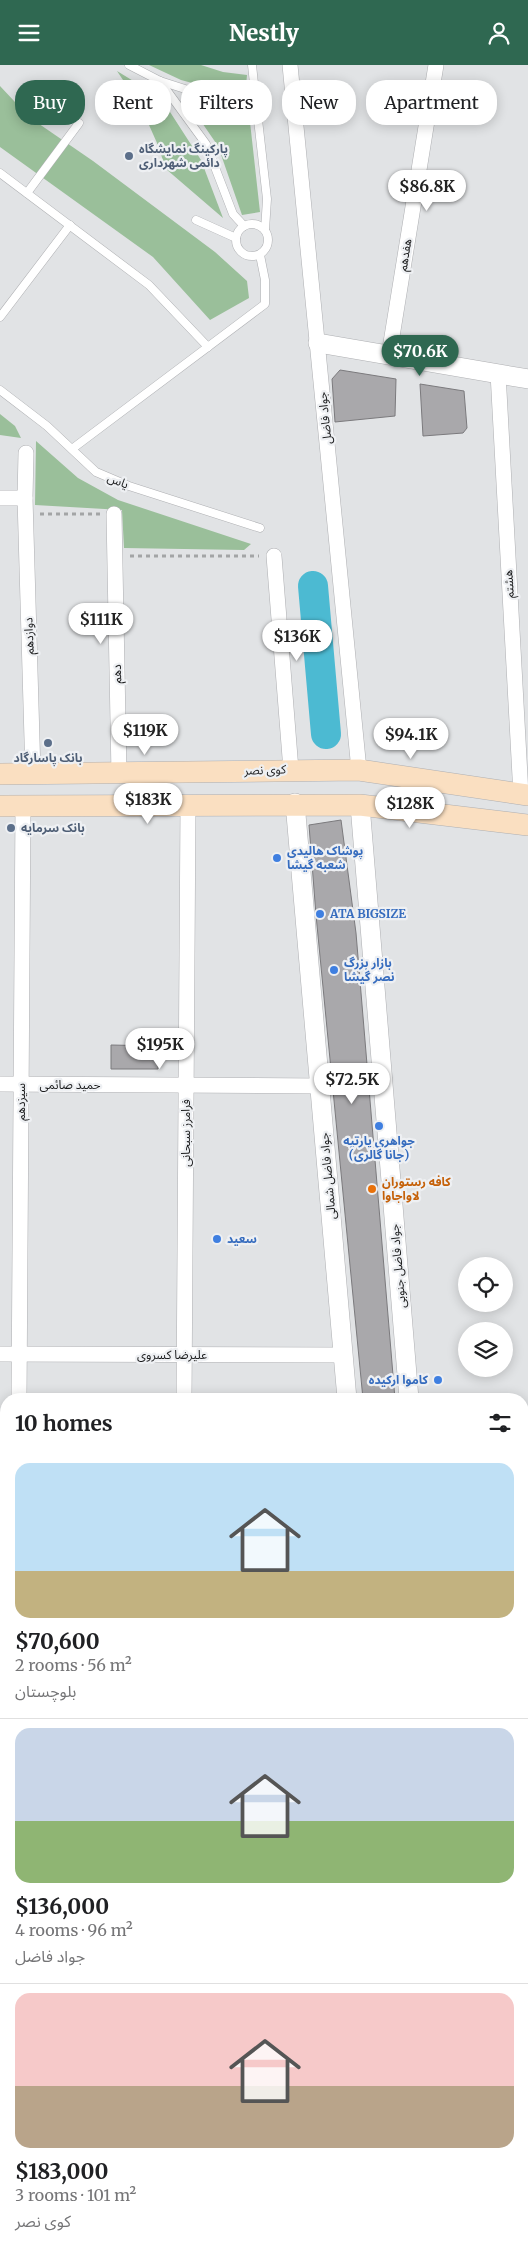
<!DOCTYPE html>
<html lang="en">
<head>
<meta charset="utf-8">
<style>
  :root { --surface:#fff; --page:#f2f2f2; --text:#202124; --muted:#757577; --line:#e0e0e0; --accent:#2f6851 }
  body { margin:0; font-family:Merriweather,"Noto Sans Arabic",serif; background:var(--page); color:var(--text); height:100vh; display:flex; flex-direction:column; font-size:19px; white-space:nowrap }
  * { box-sizing:border-box; margin:0 }
  p { font-size:16px; color:var(--muted) }
  .icon { flex:none; width:28px; height:28px; fill:none; stroke:currentColor; stroke-width:2; stroke-linecap:round; stroke-linejoin:round }
  .map { position:relative; flex:1; overflow:hidden }
  .panel { position:absolute; left:0px; top:1328px; width:529px; height:866px; display:flex; flex-direction:column; background:var(--surface); border-radius:20px 20px 0 0; box-shadow:0 2px 12px #0003 }
  .panel>* { flex:none }
  .banner { position:absolute; left:15px; top:15px; width:499px; height:45px; display:flex; gap:10px }
  .controls { position:absolute; left:458px; top:1192px; display:grid; gap:10px }
  .controls a { display:grid; place-items:center; width:55px; height:55px; border-radius:50%; background:var(--surface); box-shadow:0 2px 12px #0003; font-size:25px }
  .price { position:absolute; translate:-50% -42px; padding:0 11px; border-radius:18px; background:#fff; color:#222; font-size:16px; line-height:32px; filter:drop-shadow(0 1px 2px #0008) }
  .price::after { content:''; position:absolute; left:50%; top:30px; width:15px; height:11px; margin-left:-8px; background:inherit; clip-path:polygon(0 0,100% 0,50% 100%) }
  .price.active { background:var(--accent); color:#fff }
  ul { padding:0; list-style:none }
  li { display:grid; align-content:center; gap:10px; height:265px; padding:0 15px }
  li+li { border-top:1px solid var(--line) }
  li span { display:grid; place-items:center; height:155px; border-radius:15px; color:#555 }
  li>.icon { margin-inline-start:auto }
  span .icon { width:90px; height:90px; fill:#fffc; stroke-width:1 }
  li b { font-size:21px }
  h2 { display:flex; justify-content:space-between; align-items:center; height:60px; padding:0 15px; font-size:21px }
  .chip { padding:0 18px; border-radius:20px; background:var(--surface); box-shadow:0 2px 12px #0003; font-size:18px; line-height:45px }
  .chip.active { background:var(--accent); color:#fff }
  header { display:flex; justify-content:space-between; align-items:center; height:65px; padding:0 15px; background:var(--accent); color:#fff; font-size:22px; font-weight:800 }
  .map>svg:first-child { display:block }
  .built { fill:#d4d8e2 }
  .green { fill:#9abf9a }
  .lines { fill:none; stroke-linecap:round; stroke-linejoin:round }
  .river { stroke:#4cbad2; stroke-width:30 }
  .building { fill:#a9a8ab; stroke:#7b7a7d }
  .service-casing { stroke:#aeafb2; stroke-width:9 }
  .minor-casing { stroke:#aeafb2; stroke-width:16 }
  .tertiary-casing { stroke:#aeafb2; stroke-width:20 }
  .secondary-casing { stroke:#aeafb2; stroke-width:22 }
  .path { stroke:#a3a5a6; stroke-width:3; stroke-dasharray:4 4; stroke-linecap:butt }
  .service { stroke:#fff; stroke-width:8 }
  .minor { stroke:#fff; stroke-width:15 }
  .tertiary { stroke:#fff; stroke-width:19 }
  .secondary { stroke:#fadfc1; stroke-width:21 }
  .service-dot { fill:#5c6f8a; stroke:#eef0f3; stroke-width:2 }
  .shop-dot { fill:#3f7fe0; stroke:#eef0f3; stroke-width:2 }
  .food-dot { fill:#e8710a; stroke:#eef0f3; stroke-width:2 }
  .labels { text-anchor:middle; stroke-width:4.5; stroke-linejoin:round; paint-order:stroke }
  .service-label { font-size:12px; font-weight:bold; fill:#4e5e75; stroke:#eef0f3; text-anchor:start }
  .street-label { font-size:12px; fill:#1b1c1d; stroke:#eef0f3 }
  .shop-label { font-size:12px; font-weight:bold; fill:#366cbe; stroke:#eef0f3; text-anchor:start }
  .food-label { font-size:12px; font-weight:bold; fill:#c56008; stroke:#eef0f3; text-anchor:start }
</style>
</head>
<body>
<header><svg class="icon" aria-label="menu" viewBox="0 0 24 24"><path d="M4 6h16M4 12h16M4 18h16"/></svg>Nestly<svg class="icon" aria-label="person" viewBox="0 0 24 24"><circle cx="12" cy="8" r="4"/><path d="M4 21q1-7 8-7t8 7"/></svg></header>
<div class="map">
<svg width="528" height="2193" viewBox="0 0 528 2193">
  <rect width="100%" height="100%" fill="#e1e3e5"/>
  <!-- built -->
  <g class="built">
    <path d="M523,2113H528V2193H503L502,2188H522Z"/>
    <rect x="44" y="2188" width="118" height="5"/>
  </g>
  <!-- green -->
  <g class="green">
    <path d="M149,0H201L223,7L247,10L246,21L233,29L181,15Z"/>
    <path d="M117,6L161,33L201,95L223,153L166,104L157,78L141,42Z"/>
    <path d="M0,21L29,52L93,96L215,187L247,216L249,233L210,255L153,192L0,82Z"/>
    <path d="M187,36L249,48L260,147L242,150L218,81Z"/>
    <path d="M0,349L15,361L21,373L0,370Z"/>
    <path d="M36,376L78,413L118,435L251,479L244,485L124,483L122,445L35,440Z"/>
  </g>
  <g class="lines">
    <!-- river -->
    <path class="river" d="M313,521L326,669"/>
  </g>
  <!-- building -->
  <g class="building">
    <path d="M340,305L396,314L395,351L335,357L332,314Z"/>
    <path d="M420,319L464,326L467,363L463,368L423,371Z"/>
    <path d="M341,755L356,868L395,1334H363L316,850L309,760Z"/>
    <path d="M111,980L158,981V1004H111Z"/>
    <rect x="44" y="2188" width="35" height="5"/>
    <rect x="147" y="2188" width="15" height="5"/>
    <path d="M270,2188H371L377,2193H282Z"/>
    <path d="M446,2188H477V2193H447Z"/>
  </g>
  <g class="lines">
    <defs>
      <g id="service">
        <path d="M129,0L160,16L216,34L256,37L267,134L265,165"/>
        <path d="M252,0L256,37"/>
        <path d="M160,16L206,79L233,149L244,161"/>
        <path d="M0,108L149,220L208,282"/>
        <path d="M27,128L79,58"/>
        <path d="M196,155L236,173"/>
        <circle cx="252" cy="175" r="16"/>
        <path d="M0,252L70,160"/>
        <path d="M0,325L47,361L96,407L129,421L260,463"/>
        <path d="M72,384L265,239V215L260,190"/>
      </g>
      <g id="minor">
        <path d="M290,0L359,705"/>
        <path d="M389,290L436,0"/>
        <path d="M498,308L521,730"/>
        <path d="M26,388L25,433L33,709"/>
        <path d="M0,433H25"/>
        <path d="M114,449L119,709"/>
        <path d="M274,491L291,705"/>
        <path d="M0,1019L320,1021"/>
        <path d="M0,1289L343,1290"/>
        <path d="M19,1334L23,741"/>
        <path d="M184,1334L188,742"/>
        <path d="M0,1561H6"/>
        <path d="M0,1803H6"/>
        <path d="M522,1865L528,1855"/>
        <path d="M522,1922L528,1925"/>
        <path d="M19,2193V2188"/>
        <path d="M176,2193V2188"/>
      </g>
      <g id="tertiary">
        <path d="M318,278L528,314"/>
        <path d="M295,738L347,1334"/>
        <path d="M360,740L409,1334"/>
        <path d="M522,1455L528,1470"/>
        <path d="M522,1506L528,1499"/>
        <path d="M0,2061L6,2064"/>
        <path d="M0,2082L6,2085"/>
        <path d="M201,2188L212,2193"/>
        <path d="M240,2188L251,2193"/>
        <path d="M421,2188L422,2193"/>
        <path d="M491,2188L492,2193"/>
      </g>
      <g id="secondary">
        <path d="M0,709L359,705L528,730"/>
        <path d="M0,741L360,740L528,760"/>
      </g>
    </defs>
    <!-- service casing -->
    <use href="#service" class="service-casing"/>
    <!-- minor casing -->
    <use href="#minor" class="minor-casing"/>
    <!-- tertiary casing -->
    <use href="#tertiary" class="tertiary-casing"/>
    <!-- secondary casing -->
    <use href="#secondary" class="secondary-casing"/>
    <!-- path -->
    <g class="path">
      <path d="M40,449H101"/>
      <path d="M130,491H259"/>
    </g>
    <!-- service -->
    <use href="#service" class="service"/>
    <!-- minor -->
    <use href="#minor" class="minor"/>
    <!-- tertiary -->
    <use href="#tertiary" class="tertiary"/>
    <!-- secondary -->
    <use href="#secondary" class="secondary"/>
  </g>
  <!-- markers -->
  <g class="service-dot">
    <circle cx="129" cy="91" r="5"/>
    <circle cx="48" cy="678" r="5"/>
    <circle cx="11" cy="763" r="5"/>
  </g>
  <g class="shop-dot">
    <circle cx="277" cy="793" r="5"/>
    <circle cx="320" cy="849" r="5"/>
    <circle cx="334" cy="905" r="5"/>
    <circle cx="379" cy="1061" r="5"/>
    <circle cx="217" cy="1174" r="5"/>
    <circle cx="438" cy="1315" r="5"/>
  </g>
  <circle class="food-dot" cx="372" cy="1124" r="5"/>
  <g class="labels">
    <!-- service labels -->
    <g class="service-label">
      <text x="139" y="88">پارکینگ نمایشگاه<tspan x="139" dy="14">دائمی شهرداری</tspan></text>
      <text x="48" y="697" text-anchor="middle">بانک پاسارگاد</text>
      <text x="21" y="767">بانک سرمایه</text>
    </g>
    <!-- street labels -->
    <g class="street-label">
      <text transform="translate(405 190) rotate(-81)" y="4">هفدهم</text>
      <text transform="translate(325 353) rotate(-96)" y="4">جواد فاضل</text>
      <text transform="translate(118 416) rotate(22)" y="4">یاس</text>
      <text transform="translate(509 519) rotate(-93)" y="4">هشتم</text>
      <text transform="translate(29 571) rotate(-92)" y="4">دوازدهم</text>
      <text transform="translate(117 609) rotate(-91)" y="4">دهم</text>
      <text transform="translate(265 705) rotate(-2)" y="4">کوی نصر</text>
      <text x="70" y="1024">حمید صائمی</text>
      <text transform="translate(21 1037) rotate(-90)" y="4">سیزدهم</text>
      <text transform="translate(186 1068) rotate(-90)" y="4">فرامرز سبحانی</text>
      <text transform="translate(328 1111) rotate(-95)" y="4">جواد فاضل شمالی</text>
      <text transform="translate(398 1201) rotate(-95)" y="4">جواد فاضل جنوبی</text>
      <text x="172" y="1294">علیرضا کسروی</text>
    </g>
    <!-- shop labels -->
    <g class="shop-label">
      <text x="287" y="790">پوشاک هالیدی<tspan x="287" dy="14">شعبه گیشا</tspan></text>
      <text x="330" y="853">ATA BIGSIZE</text>
      <text x="344" y="902">بازار بزرگ<tspan x="344" dy="14">نصر گیشا</tspan></text>
      <text x="379" y="1080" text-anchor="middle">جواهری پارتیه<tspan x="379" dy="14">(جانا گالری)</tspan></text>
      <text x="227" y="1178">سعید</text>
      <text x="428" y="1319" text-anchor="end">کاموا ارکیده</text>
    </g>
    <!-- food labels -->
    <g class="food-label">
      <text x="382" y="1121">کافه رستوران<tspan x="382" dy="14">لاواجاوا</tspan></text>
    </g>
  </g>
</svg>
<div class="controls">
<a><svg class="icon" aria-label="locate" viewBox="0 0 24 24"><circle cx="12" cy="12" r="6"/><path d="M12 2v4M12 18v4M2 12h4M18 12h4"/></svg></a>
<a><svg class="icon" aria-label="layers" viewBox="0 0 24 24"><path d="M12 4l9 5-9 5-9-5zM3 14l9 5 9-5"/></svg></a>
</div>
<b class="price" style="left:427px;top:147px">$86.8K</b>
<b class="price active" style="left:420px;top:312px">$70.6K</b>
<b class="price" style="left:101px;top:580px">$111K</b>
<b class="price" style="left:297px;top:597px">$136K</b>
<b class="price" style="left:145px;top:691px">$119K</b>
<b class="price" style="left:411px;top:695px">$94.1K</b>
<b class="price" style="left:148px;top:760px">$183K</b>
<b class="price" style="left:410px;top:764px">$128K</b>
<b class="price" style="left:160px;top:1005px">$195K</b>
<b class="price" style="left:352px;top:1040px">$72.5K</b>
<div class="banner">
<a class="chip active">Buy</a>
<a class="chip">Rent</a>
<a class="chip">Filters</a>
<a class="chip">New</a>
<a class="chip">Apartment</a>
</div>
<section class="panel">
<h2>10 homes<svg class="icon" aria-label="filters" viewBox="0 0 24 24"><path d="M4 7h16M4 17h16"/><circle cx="9" cy="7" r="2"/><circle cx="15" cy="17" r="2"/></svg></h2>
<ul>
<li><span style="background:linear-gradient(#bfe0f5 70%,#c2b280 0)"><svg class="icon" aria-label="home" viewBox="0 0 24 24"><path d="M3 11l9-7 9 7M6 9v11h12V9"/></svg></span><div><b>$70,600</b><p>2 rooms · 56 m²</p><p>بلوچستان</p></div></li>
<li><span style="background:linear-gradient(#c9d6e8 60%,#8fb573 0)"><svg class="icon" aria-label="home" viewBox="0 0 24 24"><path d="M3 11l9-7 9 7M6 9v11h12V9"/></svg></span><div><b>$136,000</b><p>4 rooms · 96 m²</p><p>جواد فاضل</p></div></li>
<li><span style="background:linear-gradient(#f6c9c9 60%,#b9a48a 0)"><svg class="icon" aria-label="home" viewBox="0 0 24 24"><path d="M3 11l9-7 9 7M6 9v11h12V9"/></svg></span><div><b>$183,000</b><p>3 rooms · 101 m²</p><p>کوی نصر</p></div></li>
</ul>
</section>
</div>
</body>
</html>
